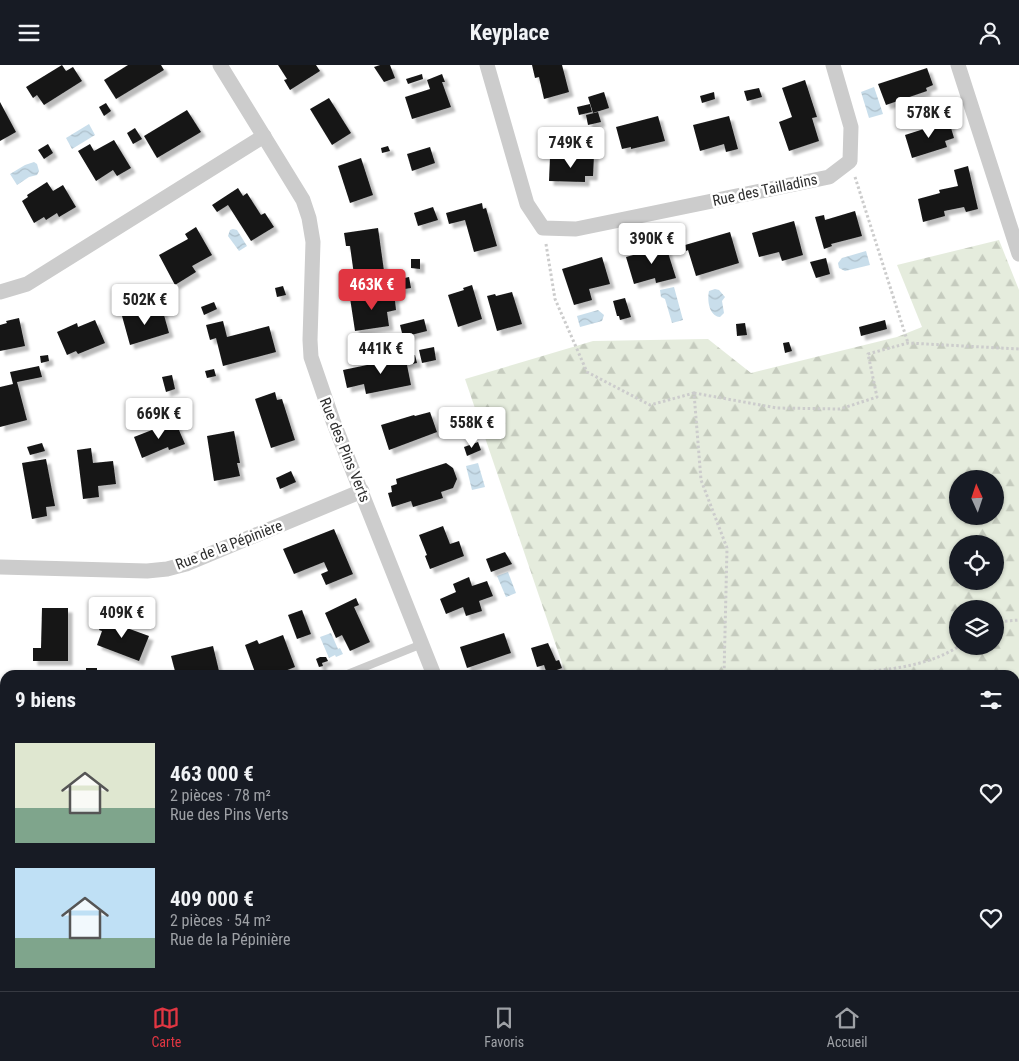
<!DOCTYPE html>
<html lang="fr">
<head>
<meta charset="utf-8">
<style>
  :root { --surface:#171b24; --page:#242831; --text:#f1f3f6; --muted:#9ea1a6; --line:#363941; --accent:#e13642 }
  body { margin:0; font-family:"Roboto Condensed",sans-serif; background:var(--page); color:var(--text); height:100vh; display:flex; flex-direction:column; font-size:19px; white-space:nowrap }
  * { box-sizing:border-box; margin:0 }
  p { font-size:16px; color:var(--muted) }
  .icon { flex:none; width:28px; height:28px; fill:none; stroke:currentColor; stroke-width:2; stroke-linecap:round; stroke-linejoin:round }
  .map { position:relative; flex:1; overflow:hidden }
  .details { position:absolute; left:0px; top:605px; width:1020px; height:321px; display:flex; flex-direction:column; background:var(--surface); border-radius:15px 15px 0 0; box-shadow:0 1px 4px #0004 }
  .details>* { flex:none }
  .needle { width:32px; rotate:357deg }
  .controls { position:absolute; left:949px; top:405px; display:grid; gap:10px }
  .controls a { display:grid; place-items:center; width:55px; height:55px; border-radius:50%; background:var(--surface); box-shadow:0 1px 4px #0004; font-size:25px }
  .price { position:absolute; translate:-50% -42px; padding:0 11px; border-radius:5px; background:#fff; color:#222; font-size:16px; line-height:32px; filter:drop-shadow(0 1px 2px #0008) }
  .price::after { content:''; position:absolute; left:50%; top:30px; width:15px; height:11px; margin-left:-8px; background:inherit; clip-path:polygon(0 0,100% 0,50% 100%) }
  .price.current { background:var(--accent); color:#fff }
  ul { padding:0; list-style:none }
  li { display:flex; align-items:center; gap:15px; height:125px; padding:0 15px }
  li span { display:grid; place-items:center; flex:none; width:140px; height:100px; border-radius:0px; color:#555 }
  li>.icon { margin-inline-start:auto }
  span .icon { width:60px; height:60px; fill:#fffc; stroke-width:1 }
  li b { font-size:21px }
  h2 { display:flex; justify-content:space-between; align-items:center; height:60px; padding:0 15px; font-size:21px }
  header { display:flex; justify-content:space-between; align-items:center; height:65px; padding:0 15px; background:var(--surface); font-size:22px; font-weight:700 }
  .dock { display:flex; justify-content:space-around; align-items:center; height:70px; border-top:1px solid var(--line); background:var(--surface); font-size:14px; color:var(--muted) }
  .dock a { display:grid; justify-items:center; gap:2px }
  .dock .current { color:var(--accent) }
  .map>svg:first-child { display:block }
  .grass { fill:url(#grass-dots) }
  .forest { fill:url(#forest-firs); fill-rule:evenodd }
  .water { fill:url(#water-waves) }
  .building { fill:#161616; filter:url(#shadow) }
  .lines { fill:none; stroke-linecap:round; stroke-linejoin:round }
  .path { stroke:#ccc; stroke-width:3; stroke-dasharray:2.5 2.5; stroke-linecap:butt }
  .service { stroke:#ccc; stroke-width:8 }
  .minor { stroke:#ccc; stroke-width:15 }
  .labels { text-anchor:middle; stroke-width:5; stroke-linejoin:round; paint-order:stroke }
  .street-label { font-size:15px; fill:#2f2f2f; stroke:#fff }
</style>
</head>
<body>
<header><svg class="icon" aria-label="menu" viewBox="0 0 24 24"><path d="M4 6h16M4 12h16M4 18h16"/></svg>Keyplace<svg class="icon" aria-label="person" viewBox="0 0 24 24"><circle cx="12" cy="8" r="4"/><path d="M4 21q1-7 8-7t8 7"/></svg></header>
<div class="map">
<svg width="1019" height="926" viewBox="0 0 1019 926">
  <defs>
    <pattern id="grass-dots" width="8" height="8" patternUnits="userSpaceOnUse" patternTransform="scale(1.25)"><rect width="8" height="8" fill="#e5ecdd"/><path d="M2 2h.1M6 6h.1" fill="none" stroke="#c5cbbe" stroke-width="1.8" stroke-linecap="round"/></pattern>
    <pattern id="forest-firs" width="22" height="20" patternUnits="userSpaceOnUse" patternTransform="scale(1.25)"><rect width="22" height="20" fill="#e5ecdd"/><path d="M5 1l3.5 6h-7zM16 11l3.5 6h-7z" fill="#c5cbbe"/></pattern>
    <pattern id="water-waves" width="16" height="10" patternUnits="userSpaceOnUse" patternTransform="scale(1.25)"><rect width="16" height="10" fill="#c9deeb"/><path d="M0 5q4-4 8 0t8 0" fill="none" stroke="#adbfca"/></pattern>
    <filter id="shadow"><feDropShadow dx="4.5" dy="4.5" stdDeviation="1" flood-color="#0004"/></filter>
  </defs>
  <rect width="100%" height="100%" fill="#fff"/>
  <!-- grass -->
  <path class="grass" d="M369,921H653L654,926H346Z"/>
  <!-- forest -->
  <g class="forest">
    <path d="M999,175L1019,225V873L1015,876V610H566L465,314L593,276L708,274L751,308L897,272L922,262L897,200ZM958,414H995V451H958ZM958,479H995V516H958ZM958,544H995V581H958Z"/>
    <path d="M0,886H5V921H204L215,926H0Z"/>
    <path d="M653,921H929L920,926H654Z"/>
  </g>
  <!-- water -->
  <g class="water">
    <path d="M874,22L883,49L869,53L861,27Z"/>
    <path d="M89,59L95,70L72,84L66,73Z"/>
    <path d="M34,97L37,99L39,106L37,110L29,112L17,120L10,109L25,100Z"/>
    <path d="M233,164L237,165L247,181L239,186L228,171L230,165Z"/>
    <path d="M866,186L870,200L845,206L839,203L838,198L842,193Z"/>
    <path d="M674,222L683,255L672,258L665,234L661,232L660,225Z"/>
    <path d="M715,224L719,225L725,232L722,236L724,248L720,252C709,251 707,235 709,226Z"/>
    <path d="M598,245L604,250L602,256L580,262L577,251Z"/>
    <path d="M478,398L485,422L472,425L466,401Z"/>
    <path d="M508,507L516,528L506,532L497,511Z"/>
    <path d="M331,568L338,584L340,583L343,589L336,592L335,590L329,593L320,572Z"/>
  </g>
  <!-- building -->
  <g class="building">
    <path d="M62,0L66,6L73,2L82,16L44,40L37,30L33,33L26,22Z"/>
    <path d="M128,0H161L164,5L116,34L104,15Z"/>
    <path d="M278,0H316L320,6L290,25L284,15L287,14Z"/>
    <path d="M380,0H390L395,13L384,17L374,2Z"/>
    <path d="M532,0H562L569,27L544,34L539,12L535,13Z"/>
    <path d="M927,3L933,20L926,23L927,26L886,40L878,19Z"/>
    <path d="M422,9L423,14L408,19L406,14Z"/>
    <path d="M442,9L445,17H442L451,42L412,54L405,32L430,24L427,15Z"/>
    <path d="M805,15L817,52L812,53L819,76L789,86L779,57L792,52L782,23Z"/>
    <path d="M759,23L762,32L747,36L744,26Z"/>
    <path d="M604,27L609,43L593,48L588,32Z"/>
    <path d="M714,27L715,34L702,38L700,31Z"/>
    <path d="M329,33L351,68L332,80L310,44Z"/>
    <path d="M0,37L16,67L0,76Z"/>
    <path d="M106,38L111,46L104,51L99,42Z"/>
    <path d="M590,39L592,47L579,50L577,42Z"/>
    <path d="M187,45L201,67L157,93L144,71Z"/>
    <path d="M598,47L601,57L588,60L586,50Z"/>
    <path d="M658,51L665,76L631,84V82L622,84L616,62Z"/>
    <path d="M729,51L738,84L726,87L724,79L700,86L693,60Z"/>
    <path d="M949,56L954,73L945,76L947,82L912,93L905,70Z"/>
    <path d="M135,63L142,74L133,79L127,68Z"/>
    <path d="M114,75L131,103L117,111L113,105L96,116L78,86L90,79L94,86Z"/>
    <path d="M48,79L53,88L44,94L38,85Z"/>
    <path d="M388,81L390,86L382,88L381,83Z"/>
    <path d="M430,82L435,98L412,106L407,89Z"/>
    <path d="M585,89L594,90L593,111H585V117L549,116L550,92L585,94Z"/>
    <path d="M361,93L373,130L350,138L338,101Z"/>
    <path d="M968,101L978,144L966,147L964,142L944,146L945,151L923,157L918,134L940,128L939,125L958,121L954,105Z"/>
    <path d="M47,117L53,126L63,120L76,142L59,152L57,148L46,155L44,152L34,158L22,136L28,132L27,130Z"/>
    <path d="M238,123L243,131L247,128L261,150L265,148L274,162L251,176L228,140L217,147L212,140Z"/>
    <path d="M482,138L483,144L486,143L497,181L474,187L465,155L449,159L446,148Z"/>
    <path d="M433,142L438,155L418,161L414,148Z"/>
    <path d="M855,146L862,171L831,179L832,181L824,184L815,152L824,150L825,155Z"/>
    <path d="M794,156L803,190L782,196L779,187L759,192L752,168Z"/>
    <path d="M196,162L212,190L192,201L196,207L175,220L159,190L188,174L185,169Z"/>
    <path d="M378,163L384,206L354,210L350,181H346L344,168Z"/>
    <path d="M730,167L739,198L696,211L688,185L686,186L685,180Z"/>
    <path d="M664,175L676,213L656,218L655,213L634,219L626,192L658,183L656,178Z"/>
    <path d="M602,192L610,219L589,224L592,235L574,240L562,204Z"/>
    <path d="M826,193L830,209L816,213L810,197Z"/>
    <path d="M411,194H420V204L411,203Z"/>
    <path d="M409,212L411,223L398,225L396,215Z"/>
    <path d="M472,220L482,254L458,262L448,230L464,225L463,223Z"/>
    <path d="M283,221L286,230L277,232L275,223Z"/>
    <path d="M394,227L396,245L387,247L389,261L355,266L350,233Z"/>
    <path d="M512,227L522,259L497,266L487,231L495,229L496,231Z"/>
    <path d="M625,233L631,252L620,255L619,251H617L613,236Z"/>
    <path d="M214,237L217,244L204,250L201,242Z"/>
    <path d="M162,243L169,268L130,280L122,251L144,245L145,248Z"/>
    <path d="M19,253L25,281L0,286V260L7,258L6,256Z"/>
    <path d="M424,254L427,266L403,272L400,260Z"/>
    <path d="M95,255L105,278L78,289L76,286L67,290L57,267L77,258L78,262Z"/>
    <path d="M885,255L887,264L861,271L859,262Z"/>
    <path d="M223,256L227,272L269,261L276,287L223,301L216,273L210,275L206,260Z"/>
    <path d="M745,258L747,270L737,271L736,259Z"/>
    <path d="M789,277L792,286L785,288L783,278Z"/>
    <path d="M434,282L436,295L422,298L419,285Z"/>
    <path d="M48,290L49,296L41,298L40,291Z"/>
    <path d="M415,290L417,298L407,300L411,320L366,329L364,319L347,323L343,305Z"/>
    <path d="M39,301L42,312L17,317L27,355L0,362V322L13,319L10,307Z"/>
    <path d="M214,304L216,311L207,313L205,306Z"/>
    <path d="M172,310L175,324L166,327L162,312Z"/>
    <path d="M275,327L277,335L282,334L295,375L271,383L255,334Z"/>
    <path d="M430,347L437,367L389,385L381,360L414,350L415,351Z"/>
    <path d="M175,356L185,379L169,385L168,382L142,393L134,372Z"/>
    <path d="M234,366L240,398H237L240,411L214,416L207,371Z"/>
    <path d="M478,377L481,385L467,391L464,382Z"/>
    <path d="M42,378L45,386L30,390L27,382Z"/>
    <path d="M91,383L93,398L113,396L116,419L98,421L99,432L83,434L77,385Z"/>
    <path d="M46,394L55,441L46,442L47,451L32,454L22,398Z"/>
    <path d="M446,398L453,403L457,414L453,423L441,427L443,433L413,442L411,436L392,442L388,428L392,427L391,421L397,419L396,414Z"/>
    <path d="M291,406L296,417L280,424L276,413Z"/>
    <path d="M443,461L450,479L459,476L464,491L430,504L425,491L427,490L419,470Z"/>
    <path d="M334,464L353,509L326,520L321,509L328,506L324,497L294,509L283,484Z"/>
    <path d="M505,487L512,499L491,507L486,494Z"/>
    <path d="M469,512L472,521L487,516L493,531L479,536L482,546L466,551L463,542L446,549L440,534L456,527L453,519Z"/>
    <path d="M356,533L359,540L354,542L370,577L350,586L342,570L336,573L325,548Z"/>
    <path d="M42,543H68V596H33V583H41Z"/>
    <path d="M302,545L311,569L297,574L288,550Z"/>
    <path d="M105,549L117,554L116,559L149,571L139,596L97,580L102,566L99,565Z"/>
    <path d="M504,568L511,588L467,603L460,582Z"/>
    <path d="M283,570L295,602L275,610H256L245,580L257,575L259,579Z"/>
    <path d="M548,578L556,596L559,595L562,603L547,609L544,600L537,602L531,583Z"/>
    <path d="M213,581L219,606L200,610H176L171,591Z"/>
    <path d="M320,592H326L328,596L322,598L323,601L319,602L316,594Z"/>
    <rect x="86" y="603" width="11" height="7"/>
    <path d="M365,605L387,608V610H364Z"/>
    <path d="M5,783V814L0,818V787Z"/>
    <rect x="287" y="921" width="12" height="5"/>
  </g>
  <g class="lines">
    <!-- path -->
    <g class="path">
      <path d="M855,112L908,278"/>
      <path d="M546,179L555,234L587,307L650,340L694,328L701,415L727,483L724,610"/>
      <path d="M694,328L777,343L840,344L877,332L868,289L908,278L1019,284"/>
      <path d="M995,557L1019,555"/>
      <path d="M824,610C867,606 922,606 959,581"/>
      <path d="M1015,886L1019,884"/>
      <path d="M742,921L750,926"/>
      <path d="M942,926L951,921"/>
    </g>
    <!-- service -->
    <path class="service" d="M345,610L422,579"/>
    <!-- minor -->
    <g class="minor">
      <path d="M220,0L303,135L309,153L313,177L310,275L311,292L333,356L434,610"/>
      <path d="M487,0L527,139L543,163L576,164L829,112L850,96L851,62L833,0"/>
      <path d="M958,0L1019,189"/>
      <path d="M0,227L27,219L264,71"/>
      <path d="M0,502L147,506L167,504L186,499L362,426"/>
      <path d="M0,717L5,723"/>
    </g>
  </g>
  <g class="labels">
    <!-- street labels -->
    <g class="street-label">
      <text transform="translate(765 125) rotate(-12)" y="5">Rue des Tailladins</text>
      <text transform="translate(345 385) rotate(68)" y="5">Rue des Pins Verts</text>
      <text transform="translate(229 480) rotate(-21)" y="5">Rue de la Pépinière</text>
    </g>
  </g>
</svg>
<div class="controls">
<a><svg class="needle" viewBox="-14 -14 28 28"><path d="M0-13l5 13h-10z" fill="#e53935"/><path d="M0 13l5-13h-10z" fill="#9ea1a6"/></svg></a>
<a><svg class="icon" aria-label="locate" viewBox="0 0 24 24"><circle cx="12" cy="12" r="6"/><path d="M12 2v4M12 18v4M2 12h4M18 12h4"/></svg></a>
<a><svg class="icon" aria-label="layers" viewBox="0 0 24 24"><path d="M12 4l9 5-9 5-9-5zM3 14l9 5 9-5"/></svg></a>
</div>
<b class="price" style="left:929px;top:74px">578K €</b>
<b class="price" style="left:571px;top:104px">749K €</b>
<b class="price" style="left:652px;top:200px">390K €</b>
<b class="price current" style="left:372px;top:246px">463K €</b>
<b class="price" style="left:145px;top:261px">502K €</b>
<b class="price" style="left:381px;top:310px">441K €</b>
<b class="price" style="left:159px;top:375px">669K €</b>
<b class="price" style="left:472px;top:384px">558K €</b>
<b class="price" style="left:122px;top:574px">409K €</b>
<section class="details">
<h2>9 biens<svg class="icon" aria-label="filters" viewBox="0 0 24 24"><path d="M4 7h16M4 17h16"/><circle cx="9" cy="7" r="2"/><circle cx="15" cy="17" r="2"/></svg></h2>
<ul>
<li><span style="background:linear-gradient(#dfe7d0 65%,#7fa58c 0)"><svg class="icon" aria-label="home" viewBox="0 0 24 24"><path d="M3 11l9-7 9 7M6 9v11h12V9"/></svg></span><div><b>463 000 €</b><p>2 pièces · 78 m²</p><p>Rue des Pins Verts</p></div><svg class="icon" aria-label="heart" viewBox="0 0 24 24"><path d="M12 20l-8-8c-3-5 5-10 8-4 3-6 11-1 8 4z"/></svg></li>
<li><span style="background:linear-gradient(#bfe0f5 70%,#7fa58c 0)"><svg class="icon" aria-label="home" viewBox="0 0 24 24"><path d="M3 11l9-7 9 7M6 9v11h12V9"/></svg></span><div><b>409 000 €</b><p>2 pièces · 54 m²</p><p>Rue de la Pépinière</p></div><svg class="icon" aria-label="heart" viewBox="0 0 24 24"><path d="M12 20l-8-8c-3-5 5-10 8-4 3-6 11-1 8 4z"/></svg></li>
</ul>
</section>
</div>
<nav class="dock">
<a class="current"><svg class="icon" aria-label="map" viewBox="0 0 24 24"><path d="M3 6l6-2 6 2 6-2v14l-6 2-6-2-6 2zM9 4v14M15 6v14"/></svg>Carte</a>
<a><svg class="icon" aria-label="saved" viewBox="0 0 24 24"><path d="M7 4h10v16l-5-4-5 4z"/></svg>Favoris</a>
<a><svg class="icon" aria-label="home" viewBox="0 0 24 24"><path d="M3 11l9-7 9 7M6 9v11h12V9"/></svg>Accueil</a>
</nav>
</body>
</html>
